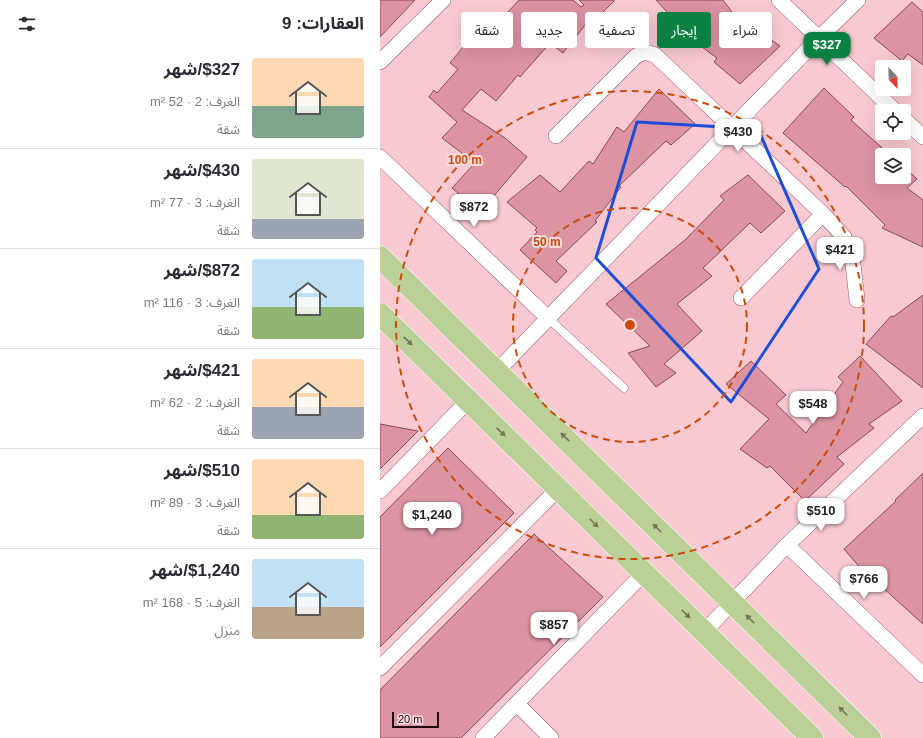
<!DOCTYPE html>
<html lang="ar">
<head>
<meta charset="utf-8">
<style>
  :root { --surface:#fff; --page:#f2f2f3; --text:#2b2b33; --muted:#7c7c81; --line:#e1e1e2; --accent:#0b8043 }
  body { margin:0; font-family:Helvetica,"Noto Sans Arabic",sans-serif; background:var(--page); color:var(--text); direction:rtl; height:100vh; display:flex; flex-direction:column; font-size:15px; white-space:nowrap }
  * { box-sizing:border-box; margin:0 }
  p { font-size:13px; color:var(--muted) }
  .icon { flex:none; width:22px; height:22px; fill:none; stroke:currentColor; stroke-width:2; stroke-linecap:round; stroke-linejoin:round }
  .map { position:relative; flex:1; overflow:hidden; direction:ltr }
  .sheet { display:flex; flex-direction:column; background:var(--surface); width:380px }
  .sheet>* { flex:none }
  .top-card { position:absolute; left:12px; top:12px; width:380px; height:36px; direction:rtl; display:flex; gap:8px }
  .needle { width:26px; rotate:157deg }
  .buttons { position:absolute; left:495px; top:60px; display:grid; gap:8px }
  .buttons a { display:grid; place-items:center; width:36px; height:36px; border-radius:4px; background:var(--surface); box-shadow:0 4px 16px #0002; font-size:20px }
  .scale { position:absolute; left:12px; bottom:10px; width:47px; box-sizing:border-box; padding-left:4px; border:2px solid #21070e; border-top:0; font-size:11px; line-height:14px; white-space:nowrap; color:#21070e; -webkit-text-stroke:3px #fbdbe0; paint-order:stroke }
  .price { position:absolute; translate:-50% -34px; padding:0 9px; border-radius:8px; background:#fff; color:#222; font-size:13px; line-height:26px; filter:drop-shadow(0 1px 2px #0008) }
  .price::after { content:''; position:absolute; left:50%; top:24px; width:12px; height:9px; margin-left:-6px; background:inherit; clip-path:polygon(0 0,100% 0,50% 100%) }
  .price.selected { background:var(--accent); color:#fff }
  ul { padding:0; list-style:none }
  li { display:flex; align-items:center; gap:12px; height:100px; padding:0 16px }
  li+li { border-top:1px solid var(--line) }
  li span { display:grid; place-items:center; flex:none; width:112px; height:80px; border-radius:4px; color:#555 }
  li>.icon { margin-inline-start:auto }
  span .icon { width:48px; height:48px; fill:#fffc; stroke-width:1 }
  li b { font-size:17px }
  h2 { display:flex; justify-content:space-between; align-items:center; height:48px; padding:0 16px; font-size:17px }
  .pill { padding:0 14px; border-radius:4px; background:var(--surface); box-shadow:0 4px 16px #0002; font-size:14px; line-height:36px }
  .pill.selected { background:var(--accent); color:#fff }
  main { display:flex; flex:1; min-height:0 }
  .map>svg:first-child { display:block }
  .building { fill:#dc93a2; stroke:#8c4959 }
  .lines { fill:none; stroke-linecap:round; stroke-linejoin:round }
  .lane-casing { stroke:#9b5767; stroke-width:9 }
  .street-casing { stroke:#9b5767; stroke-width:16 }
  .primary-casing { stroke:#fff; stroke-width:23 }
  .lane { stroke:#fff; stroke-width:8 }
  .street { stroke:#fff; stroke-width:15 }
  .primary { stroke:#bbd096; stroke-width:22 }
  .oneway { fill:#767659 }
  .marked { fill:none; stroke:#1d4ed8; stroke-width:3; stroke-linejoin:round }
  .ring { fill:none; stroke:#ca4d0c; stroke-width:2; stroke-dasharray:7 5 }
  .centre { fill:#ca4d0c; stroke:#fbdbe0; stroke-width:2 }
  .ring-label { font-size:12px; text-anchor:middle; font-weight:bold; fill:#ca4d0c; stroke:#fbdbe0; stroke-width:4; stroke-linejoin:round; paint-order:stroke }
</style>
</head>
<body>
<main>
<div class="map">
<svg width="543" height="738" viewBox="0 0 543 738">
  <rect width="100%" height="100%" fill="#f8c9d1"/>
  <!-- building -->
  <g class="building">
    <path d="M0,0H35L0,37Z"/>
    <path d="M139,0H193L201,7L204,5L199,0H235L217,18L213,15L183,53L170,43L140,77L138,75L116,101L101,89L82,110L125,138L147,157L100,212L72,188L95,163L62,138L77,122L49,97L54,90L57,93L78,69L70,63L88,41L96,47Z"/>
    <path d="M276,0H343L364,28L368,24L400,46L360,84L334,62L337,58L297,29L300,26Z"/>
    <path d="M532,2L543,12V65L528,54L522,61L494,38Z"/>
    <path d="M444,88L474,117L471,120L510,155H502V177H524V167L537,179L527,188L543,200V247L502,228L505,225L466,186L465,187L403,133Z"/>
    <path d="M279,89L315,124L291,145L286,141L239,186L241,187L215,221L217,222L176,261L187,271L176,283L140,250L157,232L155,230L157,228L127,202L160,175L180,192L209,161L213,164L237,127L244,132Z"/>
    <path d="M368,175L405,211L381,233L370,223L323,268L332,276L297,304L322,331L284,364L296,373L276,387L248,353L270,346L226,304L305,240L344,200L340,196Z"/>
    <path d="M543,295V388L486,344L511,316L513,317Z"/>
    <path d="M480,356L522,401L489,424L494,428L457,457L464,464L425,501L390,466L387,468L360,449L389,419L346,384L371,361L406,395L396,404L426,433L463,382L458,377Z"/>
    <path d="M0,424L38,431L0,469Z"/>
    <path d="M68,448L134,513L0,647V517Z"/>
    <path d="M543,473V624L492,578L490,579L464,549L516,501L515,500Z"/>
    <path d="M154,534L223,597L81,738H0V690Z"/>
  </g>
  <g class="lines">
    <defs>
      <path id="lane" d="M169,319L244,388"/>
      <g id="street">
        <path d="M399,0L515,111"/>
        <path d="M0,62L63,0"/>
        <path d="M524,119L543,137"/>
        <path d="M176,136L256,56L265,52L275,55L443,214L464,237L473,264L477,300"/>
        <path d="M0,157L169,319"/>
        <path d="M361,298L443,214"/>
        <path d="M117,371L438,39L478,0"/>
        <path d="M0,491L89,400"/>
        <path d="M407,545L543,675"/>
        <path d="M324,632L407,545L543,416"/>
        <path d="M0,668L179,488"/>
        <path d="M137,704L171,738"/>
        <path d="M103,738L264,573"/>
      </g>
      <g id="primary">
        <path d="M0,257L490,738"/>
        <path d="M0,314L432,738"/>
      </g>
    </defs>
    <!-- lane casing -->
    <use href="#lane" class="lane-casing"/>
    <!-- street casing -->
    <use href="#street" class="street-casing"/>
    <!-- primary casing -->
    <use href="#primary" class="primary-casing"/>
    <!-- lane -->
    <use href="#lane" class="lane"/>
    <!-- street -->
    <use href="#street" class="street"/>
    <!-- primary -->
    <use href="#primary" class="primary"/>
  </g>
  <!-- one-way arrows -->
  <defs><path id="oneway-solid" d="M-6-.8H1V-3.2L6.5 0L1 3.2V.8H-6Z"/></defs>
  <g class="oneway">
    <use href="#oneway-solid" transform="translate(28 341) rotate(44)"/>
    <use href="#oneway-solid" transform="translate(121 432) rotate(44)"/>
    <use href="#oneway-solid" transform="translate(185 437) rotate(-136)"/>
    <use href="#oneway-solid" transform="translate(214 523) rotate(45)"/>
    <use href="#oneway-solid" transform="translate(277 528) rotate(-135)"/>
    <use href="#oneway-solid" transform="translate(306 614) rotate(44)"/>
    <use href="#oneway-solid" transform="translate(370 619) rotate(-135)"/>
    <use href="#oneway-solid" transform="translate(463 711) rotate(-135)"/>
  </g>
  <!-- marked area -->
  <path class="marked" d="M257,122L378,129L439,269L351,402L216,258Z"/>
  <!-- distance rings -->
  <g class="ring">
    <circle cx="250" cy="325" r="117"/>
    <circle cx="250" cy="325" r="234"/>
  </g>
  <circle cx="250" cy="325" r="6" class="centre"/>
  <g class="ring-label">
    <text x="85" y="164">100 m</text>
    <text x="167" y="246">50 m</text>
  </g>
</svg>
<div class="buttons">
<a><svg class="needle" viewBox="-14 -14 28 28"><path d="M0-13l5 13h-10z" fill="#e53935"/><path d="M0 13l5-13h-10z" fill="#7c7c81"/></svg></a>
<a><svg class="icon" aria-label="locate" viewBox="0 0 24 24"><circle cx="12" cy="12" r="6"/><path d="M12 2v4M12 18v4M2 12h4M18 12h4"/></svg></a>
<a><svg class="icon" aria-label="layers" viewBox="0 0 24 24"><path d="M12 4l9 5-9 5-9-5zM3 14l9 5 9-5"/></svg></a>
</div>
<div class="scale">20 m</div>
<b class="price selected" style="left:447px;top:66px">$327</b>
<b class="price" style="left:358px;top:153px">$430</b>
<b class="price" style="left:94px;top:228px">$872</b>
<b class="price" style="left:460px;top:271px">$421</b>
<b class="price" style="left:433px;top:425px">$548</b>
<b class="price" style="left:441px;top:532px">$510</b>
<b class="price" style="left:52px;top:536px">$1,240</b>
<b class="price" style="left:484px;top:600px">$766</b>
<b class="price" style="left:174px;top:646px">$857</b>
<div class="top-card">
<a class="pill">شراء</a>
<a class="pill selected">إيجار</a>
<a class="pill">تصفية</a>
<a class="pill">جديد</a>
<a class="pill">شقة</a>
</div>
</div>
<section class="sheet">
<h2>العقارات: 9<svg class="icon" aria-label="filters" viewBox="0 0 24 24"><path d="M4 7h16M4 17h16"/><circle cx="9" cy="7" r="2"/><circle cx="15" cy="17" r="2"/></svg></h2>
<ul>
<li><span style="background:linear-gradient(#ffd9b3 60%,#7fa58c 0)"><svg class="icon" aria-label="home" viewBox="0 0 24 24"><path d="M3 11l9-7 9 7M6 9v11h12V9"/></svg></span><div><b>$327/شهر</b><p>الغرف: 2 · 52 m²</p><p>شقة</p></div></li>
<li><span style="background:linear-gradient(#dfe7d0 75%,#9aa5b1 0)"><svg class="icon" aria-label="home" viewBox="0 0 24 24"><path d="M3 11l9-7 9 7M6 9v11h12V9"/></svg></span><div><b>$430/شهر</b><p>الغرف: 3 · 77 m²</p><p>شقة</p></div></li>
<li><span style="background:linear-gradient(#bfe0f5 60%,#8fb573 0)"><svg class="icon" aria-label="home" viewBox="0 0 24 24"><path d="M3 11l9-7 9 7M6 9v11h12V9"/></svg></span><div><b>$872/شهر</b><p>الغرف: 3 · 116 m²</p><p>شقة</p></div></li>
<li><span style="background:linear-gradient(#ffd9b3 60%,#9aa5b1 0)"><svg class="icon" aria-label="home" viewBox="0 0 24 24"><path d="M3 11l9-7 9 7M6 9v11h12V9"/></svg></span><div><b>$421/شهر</b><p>الغرف: 2 · 62 m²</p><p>شقة</p></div></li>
<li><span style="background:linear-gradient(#ffd9b3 70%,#8fb573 0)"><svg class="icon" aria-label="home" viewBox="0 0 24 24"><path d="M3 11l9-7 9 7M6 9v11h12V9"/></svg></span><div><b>$510/شهر</b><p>الغرف: 3 · 89 m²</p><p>شقة</p></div></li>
<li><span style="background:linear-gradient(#bfe0f5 60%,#b9a48a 0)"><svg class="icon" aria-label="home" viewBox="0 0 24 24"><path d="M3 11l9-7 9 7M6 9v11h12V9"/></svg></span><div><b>$1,240/شهر</b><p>الغرف: 5 · 168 m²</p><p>منزل</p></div></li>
</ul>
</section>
</main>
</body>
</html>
